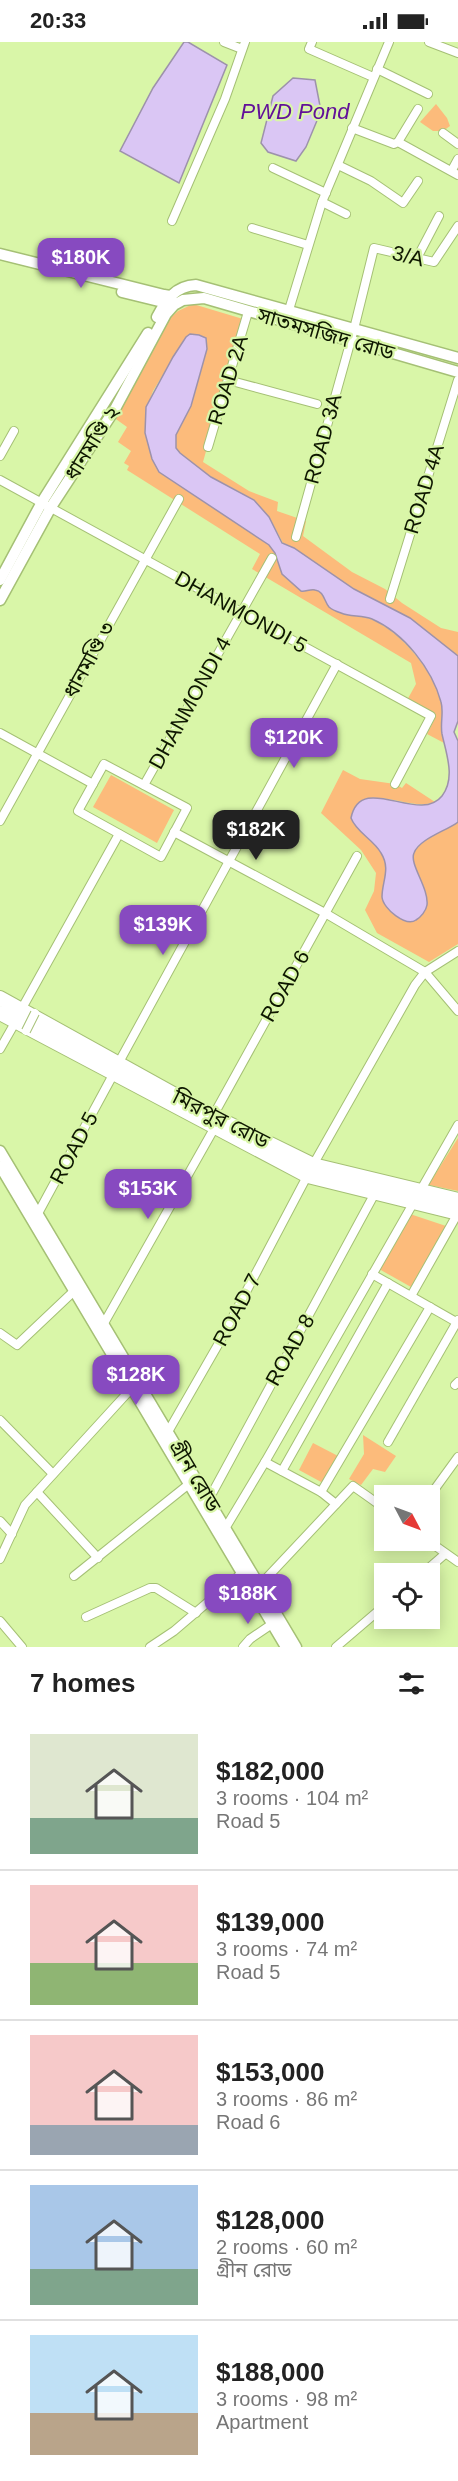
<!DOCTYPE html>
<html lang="en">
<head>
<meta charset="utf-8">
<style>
  :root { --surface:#fff; --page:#f6f6f6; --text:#222; --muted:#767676; --line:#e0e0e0; --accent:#874ac0 }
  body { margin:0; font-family:Helvetica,"Noto Sans Bengali",sans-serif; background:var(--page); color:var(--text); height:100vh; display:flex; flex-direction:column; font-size:22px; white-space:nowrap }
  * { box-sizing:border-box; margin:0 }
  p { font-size:20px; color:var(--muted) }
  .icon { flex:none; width:33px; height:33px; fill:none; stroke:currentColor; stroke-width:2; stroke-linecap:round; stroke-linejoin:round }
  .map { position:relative; height:1605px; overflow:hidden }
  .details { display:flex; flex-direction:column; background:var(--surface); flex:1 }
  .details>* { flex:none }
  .needle { width:39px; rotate:131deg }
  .controls { position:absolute; left:374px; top:1443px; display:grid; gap:12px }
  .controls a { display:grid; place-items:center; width:66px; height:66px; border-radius:0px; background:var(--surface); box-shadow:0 3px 15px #0003; font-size:30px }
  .price { position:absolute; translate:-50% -51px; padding:0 14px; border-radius:12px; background:var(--accent); color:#fff; font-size:20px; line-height:39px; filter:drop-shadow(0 2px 3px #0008) }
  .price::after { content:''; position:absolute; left:50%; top:36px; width:18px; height:14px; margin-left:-9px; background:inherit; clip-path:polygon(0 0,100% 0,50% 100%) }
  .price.on { background:#222; color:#fff }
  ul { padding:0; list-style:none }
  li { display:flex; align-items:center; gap:18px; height:150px; padding:0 30px }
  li+li { border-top:2px solid var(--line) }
  li span { display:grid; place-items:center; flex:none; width:168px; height:120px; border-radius:0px; color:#555 }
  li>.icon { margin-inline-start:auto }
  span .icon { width:72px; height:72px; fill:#fffc; stroke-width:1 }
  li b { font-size:26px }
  h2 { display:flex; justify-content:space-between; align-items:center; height:72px; padding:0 30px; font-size:26px }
  .status { display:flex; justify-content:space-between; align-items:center; height:42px; padding:0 30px; background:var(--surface); direction:ltr }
  .status svg { height:16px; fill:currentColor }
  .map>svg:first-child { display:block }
  .green { fill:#fcbb7b }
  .water { fill:#dac6f4; stroke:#9d92ab; stroke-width:1.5 }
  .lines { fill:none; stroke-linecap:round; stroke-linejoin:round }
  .street-casing { stroke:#a5c075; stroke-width:10 }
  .secondary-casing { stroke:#a5c075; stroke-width:13 }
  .highway-casing { stroke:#a5c075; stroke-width:16 }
  .street { stroke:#fff; stroke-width:8 }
  .secondary { stroke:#fff; stroke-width:10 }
  .highway { stroke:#fff; stroke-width:14 }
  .street-bridge-casing { stroke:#a5c075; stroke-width:10; stroke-linecap:butt }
  .street-bridge { stroke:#fff; stroke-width:8 }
  .labels { text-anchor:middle; stroke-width:4.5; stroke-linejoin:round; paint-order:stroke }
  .street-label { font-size:21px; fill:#0e1700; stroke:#d9f6a8 }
  .water-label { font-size:22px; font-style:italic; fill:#621199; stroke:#d9f6a8 }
</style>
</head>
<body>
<div class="status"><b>20:33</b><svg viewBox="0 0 49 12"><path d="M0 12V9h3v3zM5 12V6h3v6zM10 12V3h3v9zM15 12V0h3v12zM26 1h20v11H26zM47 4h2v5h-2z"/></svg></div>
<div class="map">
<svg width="458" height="1605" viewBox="0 0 458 1605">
  <rect width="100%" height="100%" fill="#d9f6a8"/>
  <!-- green -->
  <g class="green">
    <path d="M436,62L447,76L450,84L443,89H433L420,80Z"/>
    <path d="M193,262L243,277L203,420L249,449L278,460L277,469L306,479L303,494L352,530L385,547L402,561L441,586L458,590V614L410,576L354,547L294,506L283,501L269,475L242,451L211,435L180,411L176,406V393L191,364L207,307L199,293L186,295L153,349L145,371V391L159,430L269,503L275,511L282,532L301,549C305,550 310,547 315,548C324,549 330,567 341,571C351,575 363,573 373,578C402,591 434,630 442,661C445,675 440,688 446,702L427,692L435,676L406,660L416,642L411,621L252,527L260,512L127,428L129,424L124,421L131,409L118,400L127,385L113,375L168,278L178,269Z"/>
    <path d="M343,728L360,737L395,742L402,746L406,741L435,760C409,770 375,741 354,768L355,783C366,794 380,804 385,819C395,850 366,853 407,880C417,879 419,876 423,866C432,840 409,830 413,813C417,799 446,788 458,780V902L429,920L377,891L365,868L374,849L376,831L361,808L321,771Z"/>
    <path d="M111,733L174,768L157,801L93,765Z"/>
    <path d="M458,1096V1149L429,1143V1142Z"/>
    <path d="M410,1172L446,1184L411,1245L379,1227Z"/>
    <path d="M363,1393L396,1414L385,1430L373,1427L361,1443L349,1437L364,1412Z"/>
    <path d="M313,1401L340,1415L323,1441L299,1428Z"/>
  </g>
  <!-- water -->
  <g class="water">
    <path d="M184,0H188L227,23L179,141L120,109L153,46Z"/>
    <path d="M293,36L315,38L321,69L306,105L296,119L268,110L261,101L273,54Z"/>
    <path d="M190,292L199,293L206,296L207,307L191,364L176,393V406L180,411L211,435L254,458L269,475L282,501L294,506L354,547L410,576L458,614V679L454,690L458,699V780C446,789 419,797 414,811C409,822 429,846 427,863C426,869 421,875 416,878C406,885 383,867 382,855C382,839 391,827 381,811C374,798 356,790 351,776C361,729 419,783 442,754C456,736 446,711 442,692C440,681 444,670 441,660C432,627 404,591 372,577C362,573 350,575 341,571C338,570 331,567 329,565C324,559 324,549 315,548C310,547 305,550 301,549L282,532L275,511L269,503L159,430L152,417L145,391L146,365L173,315L186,295Z"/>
  </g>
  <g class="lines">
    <defs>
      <g id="street">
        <path d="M224,0L242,7"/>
        <path d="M312,0L309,7L373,35"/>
        <path d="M429,0L458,11"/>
        <path d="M377,27L428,52"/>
        <path d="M352,86L394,102L398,100L458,133"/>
        <path d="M443,91L458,102"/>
        <path d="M398,100L418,67"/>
        <path d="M338,123L371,139L403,161L418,139"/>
        <path d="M273,126L326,151"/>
        <path d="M452,128L458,117"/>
        <path d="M322,160L346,172"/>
        <path d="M172,179L225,57L245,0"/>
        <path d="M252,186L308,203"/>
        <path d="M417,216L439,174"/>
        <path d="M288,271L322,160L389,0"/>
        <path d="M228,338L317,362"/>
        <path d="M208,405L248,270"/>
        <path d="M0,414L14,389"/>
        <path d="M0,438L431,674L395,742"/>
        <path d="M296,495L354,287L374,206L434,220L458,184"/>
        <path d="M390,557L458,338"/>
        <path d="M0,691L93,742"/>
        <path d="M104,722L187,766L161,815L78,769Z"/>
        <path d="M144,743L272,516"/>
        <path d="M0,779L179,457"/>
        <path d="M174,790L325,871L425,930L458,969"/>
        <path d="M21,968L119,792"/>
        <path d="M0,1007L16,979"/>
        <path d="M118,1022L337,622"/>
        <path d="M213,1074L357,814"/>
        <path d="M36,1175L114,1031"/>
        <path d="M372,1232L458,1281"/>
        <path d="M411,1254L458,1171"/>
        <path d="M103,1283L215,1085"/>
        <path d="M0,1291L17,1303L73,1250"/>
        <path d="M455,1343L458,1340"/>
        <path d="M0,1378L53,1432"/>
        <path d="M165,1395L219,1301L313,1123L415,943L425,930L458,909"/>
        <path d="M388,1400L458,1278"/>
        <path d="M265,1420L321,1450L336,1462"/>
        <path d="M282,1429L388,1241"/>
        <path d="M37,1450L98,1516"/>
        <path d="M321,1450L430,1265"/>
        <path d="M429,1455L458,1415"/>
        <path d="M205,1461L209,1457L375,1151"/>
        <path d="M0,1479L12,1492"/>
        <path d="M226,1485L265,1420L458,1083"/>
        <path d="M427,1498L458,1520"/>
        <path d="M0,1517L25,1463L131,1347"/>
        <path d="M422,1532L445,1512"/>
        <path d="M74,1534L189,1442"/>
        <path d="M260,1543L353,1444L384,1466"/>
        <path d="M86,1575L150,1546H156L196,1571"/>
        <path d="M0,1579L22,1605"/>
        <path d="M150,1605L174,1589L242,1531"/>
        <path d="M243,1605L250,1597L272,1582"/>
        <path d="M336,1605L384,1564"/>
      </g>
      <g id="secondary">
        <path d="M0,212L164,253L170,254L172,258"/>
        <path d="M122,250L171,262"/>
        <path d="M157,275C166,258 175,244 196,243L458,316"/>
        <path d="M0,538L42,460L148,291"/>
        <path d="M0,558L51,465L115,367L166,272L174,263L183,258L204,256L458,330"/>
        <path d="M0,1109L296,1605"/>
        <path d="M0,1124L286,1605"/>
      </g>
      <g id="highway">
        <path d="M0,956L213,1074L313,1123L458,1158"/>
        <path d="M0,971L308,1134L458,1171"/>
      </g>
    </defs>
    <!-- street casing -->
    <use href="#street" class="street-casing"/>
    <!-- secondary casing -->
    <use href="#secondary" class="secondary-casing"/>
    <!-- highway casing -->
    <use href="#highway" class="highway-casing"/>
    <!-- street -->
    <use href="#street" class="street"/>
    <!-- secondary -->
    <use href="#secondary" class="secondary"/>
    <!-- highway -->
    <use href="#highway" class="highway"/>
    <defs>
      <path id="street-bridge" d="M26,989L35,971"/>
    </defs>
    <!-- street-bridge casing -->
    <use href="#street-bridge" class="street-bridge-casing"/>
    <!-- street-bridge -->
    <use href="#street-bridge" class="street-bridge"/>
  </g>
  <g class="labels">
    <!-- street labels -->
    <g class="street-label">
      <text transform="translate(408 214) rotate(13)" y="7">3/A</text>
      <text transform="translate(326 292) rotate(16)" y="7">সাতমসজিদ রোড</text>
      <text transform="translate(228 338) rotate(-73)" y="7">ROAD 2A</text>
      <text transform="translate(323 397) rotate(-75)" y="7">ROAD 3A</text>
      <text transform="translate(92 401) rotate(-58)" y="7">ধানমণ্ডি ২</text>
      <text transform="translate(424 447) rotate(-73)" y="7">ROAD 4A</text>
      <text transform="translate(241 570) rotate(29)" y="7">DHANMONDI 5</text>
      <text transform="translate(89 618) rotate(-61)" y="7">ধানমণ্ডি ৩</text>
      <text transform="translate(190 661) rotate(-61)" y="7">DHANMONDI 4</text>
      <text transform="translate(285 944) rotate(-61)" y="7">ROAD 6</text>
      <text transform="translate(221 1077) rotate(27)" y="7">মিরপুর রোড</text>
      <text transform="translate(74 1106) rotate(-62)" y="7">ROAD 5</text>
      <text transform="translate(237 1268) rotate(-62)" y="7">ROAD 7</text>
      <text transform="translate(290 1308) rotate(-61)" y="7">ROAD 8</text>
      <text transform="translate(195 1434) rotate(59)" y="7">গ্রীন রোড</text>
    </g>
    <!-- water labels -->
    <g class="water-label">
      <text x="295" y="77">PWD Pond</text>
    </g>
  </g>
</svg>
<div class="controls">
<a><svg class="needle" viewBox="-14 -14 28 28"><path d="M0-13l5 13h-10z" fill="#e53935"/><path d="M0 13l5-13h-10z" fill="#767676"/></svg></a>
<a><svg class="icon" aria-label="locate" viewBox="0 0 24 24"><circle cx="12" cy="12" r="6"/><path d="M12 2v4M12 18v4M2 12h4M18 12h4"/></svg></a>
</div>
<b class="price" style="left:81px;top:247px">$180K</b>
<b class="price" style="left:294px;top:727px">$120K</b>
<b class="price on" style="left:256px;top:819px">$182K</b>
<b class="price" style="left:163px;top:914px">$139K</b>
<b class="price" style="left:148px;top:1178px">$153K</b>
<b class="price" style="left:136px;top:1364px">$128K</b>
<b class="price" style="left:248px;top:1583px">$188K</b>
</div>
<section class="details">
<h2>7 homes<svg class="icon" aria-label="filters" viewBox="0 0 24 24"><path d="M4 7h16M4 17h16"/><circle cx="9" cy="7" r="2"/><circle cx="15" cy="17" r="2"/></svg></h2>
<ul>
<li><span style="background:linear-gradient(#dfe7d0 70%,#7fa58c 0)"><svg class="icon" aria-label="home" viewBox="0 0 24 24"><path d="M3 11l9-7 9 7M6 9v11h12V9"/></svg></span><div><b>$182,000</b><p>3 rooms · 104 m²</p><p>Road 5</p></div></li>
<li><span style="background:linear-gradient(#f6c9c9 65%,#8fb573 0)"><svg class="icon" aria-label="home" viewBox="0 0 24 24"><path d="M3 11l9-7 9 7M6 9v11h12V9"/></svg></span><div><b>$139,000</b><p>3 rooms · 74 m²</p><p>Road 5</p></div></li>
<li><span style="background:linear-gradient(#f6c9c9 75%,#9aa5b1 0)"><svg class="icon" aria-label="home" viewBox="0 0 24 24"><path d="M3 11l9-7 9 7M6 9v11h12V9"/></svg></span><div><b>$153,000</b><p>3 rooms · 86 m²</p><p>Road 6</p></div></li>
<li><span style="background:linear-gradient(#a9c7e8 70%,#7fa58c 0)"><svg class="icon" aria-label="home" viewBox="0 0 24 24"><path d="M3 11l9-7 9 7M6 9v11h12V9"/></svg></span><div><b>$128,000</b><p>2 rooms · 60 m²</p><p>গ্রীন রোড</p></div></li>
<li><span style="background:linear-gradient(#bfe0f5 65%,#b9a48a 0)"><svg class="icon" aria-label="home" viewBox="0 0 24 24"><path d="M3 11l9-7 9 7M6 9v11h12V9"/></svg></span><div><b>$188,000</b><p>3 rooms · 98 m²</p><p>Apartment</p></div></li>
</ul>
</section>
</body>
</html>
